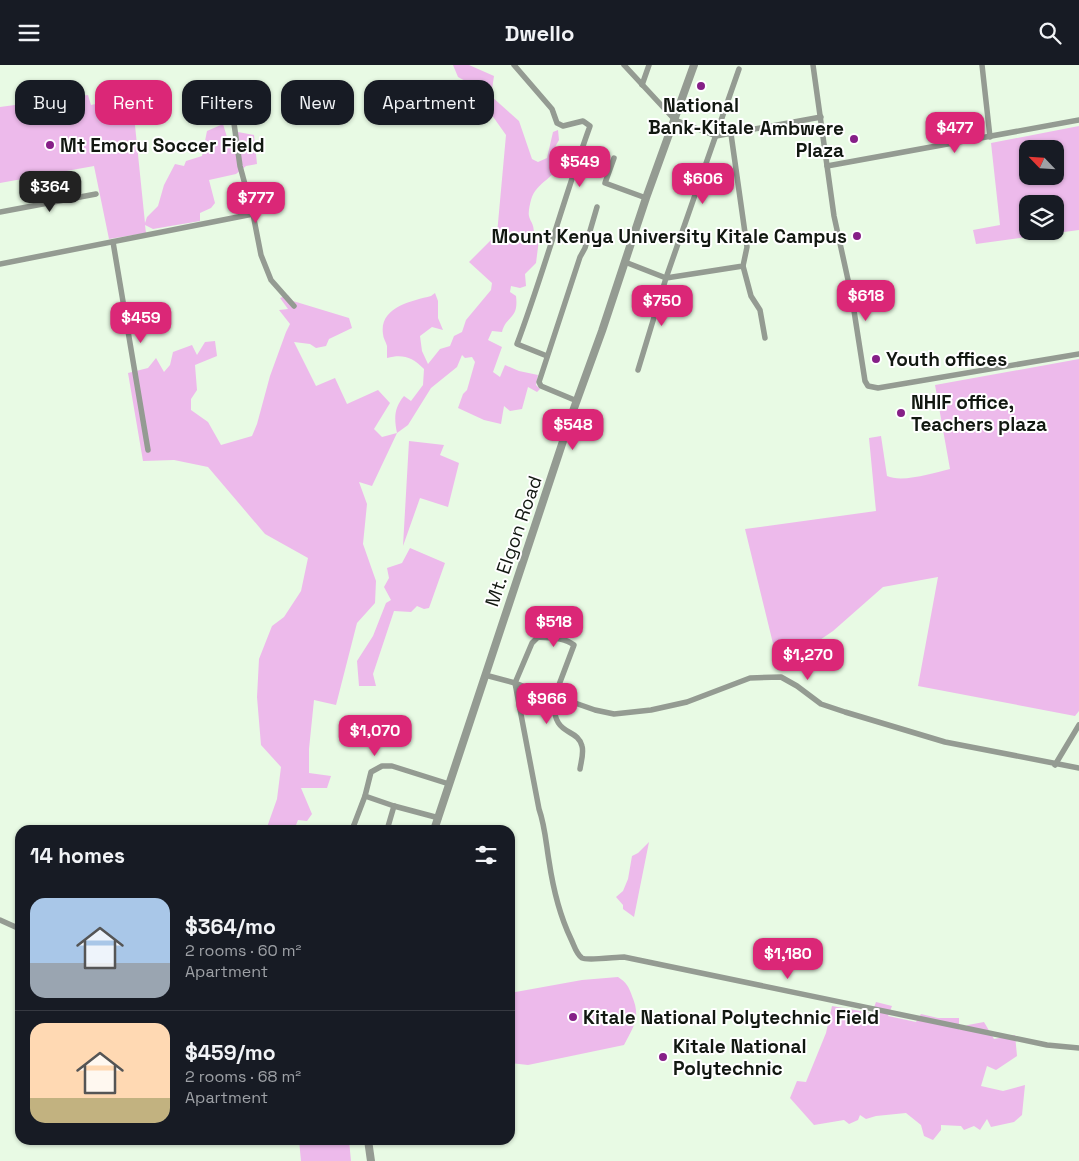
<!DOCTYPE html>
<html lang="en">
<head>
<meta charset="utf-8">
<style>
  :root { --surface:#171b24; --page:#20242c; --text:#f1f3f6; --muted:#9ea1a6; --line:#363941; --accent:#db2777 }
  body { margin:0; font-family:"Space Grotesk",sans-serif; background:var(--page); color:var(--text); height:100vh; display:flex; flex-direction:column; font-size:19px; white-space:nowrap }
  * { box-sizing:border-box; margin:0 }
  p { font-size:16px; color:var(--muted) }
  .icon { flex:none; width:28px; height:28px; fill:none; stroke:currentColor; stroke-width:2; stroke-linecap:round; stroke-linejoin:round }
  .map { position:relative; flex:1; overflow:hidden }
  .details { position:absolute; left:15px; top:760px; width:500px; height:320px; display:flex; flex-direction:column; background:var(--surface); border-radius:15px; box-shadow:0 1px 4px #0004 }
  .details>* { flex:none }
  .guide { position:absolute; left:15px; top:15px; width:500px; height:45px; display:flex; gap:10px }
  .needle { width:32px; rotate:295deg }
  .controls { position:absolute; left:1019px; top:75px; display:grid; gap:10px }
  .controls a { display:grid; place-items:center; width:45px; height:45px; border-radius:10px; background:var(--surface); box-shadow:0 1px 4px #0004; font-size:25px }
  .price { position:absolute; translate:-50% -42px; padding:0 11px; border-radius:10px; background:var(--accent); color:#fff; font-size:16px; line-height:32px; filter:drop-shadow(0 1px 2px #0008) }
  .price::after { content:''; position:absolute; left:50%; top:30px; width:15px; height:11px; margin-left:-8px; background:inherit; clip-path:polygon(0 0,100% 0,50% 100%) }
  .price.selected { background:#222; color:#fff }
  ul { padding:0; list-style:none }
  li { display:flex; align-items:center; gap:15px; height:125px; padding:0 15px }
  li+li { border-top:1px solid var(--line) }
  li span { display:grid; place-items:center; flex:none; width:140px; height:100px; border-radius:15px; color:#555 }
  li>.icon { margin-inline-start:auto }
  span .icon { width:60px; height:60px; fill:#fffc; stroke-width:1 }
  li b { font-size:21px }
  h2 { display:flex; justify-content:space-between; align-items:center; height:60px; padding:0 15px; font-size:21px }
  .tag { padding:0 18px; border-radius:15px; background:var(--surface); box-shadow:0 1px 4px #0004; font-size:18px; line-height:45px }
  .tag.selected { background:var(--accent); color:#fff }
  header { display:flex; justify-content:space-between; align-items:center; height:65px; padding:0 15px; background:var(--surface); font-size:22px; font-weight:800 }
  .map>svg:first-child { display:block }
  .green { fill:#edbaeb; fill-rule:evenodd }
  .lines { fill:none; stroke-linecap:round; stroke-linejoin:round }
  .minor { stroke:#949b92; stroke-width:5.5 }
  .tertiary { stroke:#949b92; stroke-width:8 }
  .poi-dot { fill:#861f87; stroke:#fff; stroke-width:2 }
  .labels { text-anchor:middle; stroke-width:4; stroke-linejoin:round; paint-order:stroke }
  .poi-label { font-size:19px; font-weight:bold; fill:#121811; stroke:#fff; text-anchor:start }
  .street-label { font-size:19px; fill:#121811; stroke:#fff }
</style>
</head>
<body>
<header><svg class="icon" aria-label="menu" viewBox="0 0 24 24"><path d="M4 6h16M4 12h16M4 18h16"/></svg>Dwello<svg class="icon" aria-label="search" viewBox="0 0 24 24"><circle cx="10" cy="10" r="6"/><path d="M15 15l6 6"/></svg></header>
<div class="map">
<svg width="1079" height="1096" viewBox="0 0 1079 1096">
  <rect width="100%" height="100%" fill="#e8fae4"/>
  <!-- green -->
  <g class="green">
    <path d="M453,0H469L494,11L491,31L519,56L532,94L538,97L547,93L553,67L558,65L559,75L555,82C567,114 538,111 531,135C530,139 528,147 529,151C531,159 534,157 534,170L539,174L536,198L525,209L526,221L520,223L511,221L510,227L516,231C519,255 506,250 502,267L492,266L488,275L502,282L493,307L500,312L505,300L519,306L538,310L536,320L540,324L537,327L528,322L522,344L510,346L504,341L501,359L484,355L458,343L463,329L467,325L475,297L472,292L465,293L462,290L457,302L431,323L408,360L397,368L372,421L359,417L367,439L363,479L376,516L375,538L357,558L336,640L314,635L309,684V708L331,711L327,723H301L312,749L307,756L298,755L294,765H266L277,734L281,702L261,680L257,632L259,594L272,561L284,552L301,526L308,493L265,469L208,402L174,395L143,396L128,308L148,303L156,293L164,307L170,300L173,287L192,280L197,290L205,277L215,276L217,291L195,300L197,325L191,334V345L208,357L221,380L252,371L257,359L270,311L286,267L290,259L279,245L288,244L280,233L288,230L293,236L349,253L352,263L329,274L326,281L316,283L310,279L294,277L316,321L335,313L347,339L378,325L390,338L374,364L382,372L397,368C394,353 394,343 404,331L411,336L423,320L424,304C412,292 403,289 387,293C387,289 387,284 387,281C386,277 383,273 383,269C379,242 412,236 431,231L435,228L438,236V253L443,265L432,262L420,271L422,286L428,299L440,284L450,281L454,271L462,267L466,255L491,225L492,218L469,197L497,169L506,70L469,18L458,12Z"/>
    <path d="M88,30L91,40L132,31L145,158L147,152L158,141L164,120L175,99L184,101L186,96L202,91L207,66L223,59L230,82L238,67L254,70L257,99L246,101L236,109L209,115L215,138L211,143L200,148V156L153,164L145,160L146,168L109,174L94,101L0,118V42Z"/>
    <path d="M1079,61V165L976,179L973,165L1000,160L991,78ZM1028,84H1055V111H1028ZM1028,139H1055V166H1028Z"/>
    <path d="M1079,294V646L1075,651L918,621L938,512L883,522L833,566L779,603L745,464L876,446L869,373L881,371L887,411C902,418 934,408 950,404L935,320Z"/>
    <path d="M409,376L444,380L440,390L459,398L448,442L420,433L403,481Z"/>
    <path d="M410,483L445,498L429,543L424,544L417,541L411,547L394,546L373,609L376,621H359L357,596L373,571L386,538L391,535L384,522L389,513L387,503L402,498Z"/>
    <path d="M649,777L634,852L623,844V840L616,832L623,826L628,814L632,791L638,788Z"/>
    <path d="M618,912C626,917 629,922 632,931C641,952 634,961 624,980L528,1000L510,998V928L582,915Z"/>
    <path d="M876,937L892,941L888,951L916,957L921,949L938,953H959V965L968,960L984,957L994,974L1015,970L1017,991L996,1005L987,1001L981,1021L1003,1026L1025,1020L1022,1050L1014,1057L991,1062L987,1054L980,1065L974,1061L964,1065L961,1061L941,1060V1065L933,1075L924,1071L921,1060L906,1048L876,1051L866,1054L860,1050L858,1055L849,1059L844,1055L814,1060L790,1033L797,1016L806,1017L826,968L832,941L872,948Z"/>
    <path d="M299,1075H349L351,1096H301Z"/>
  </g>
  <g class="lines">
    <!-- minor -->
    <g class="minor">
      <path d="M514,0L552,44L557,58L563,61L583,56L590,61C564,133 544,207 517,279L547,291"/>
      <path d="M624,0L675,55L716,71L821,52"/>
      <path d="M813,0L834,151L852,233L865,316L868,321L878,323L1079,289"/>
      <path d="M982,0L990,72"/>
      <path d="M642,20L649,0"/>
      <path d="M614,93L605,118L646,133"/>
      <path d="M827,101L1079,55"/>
      <path d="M0,147L96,129"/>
      <path d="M253,149L261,190L271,215L294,241"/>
      <path d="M113,177L148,385"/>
      <path d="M625,197L666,213L739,4"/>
      <path d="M0,199L253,149L240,101L229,23"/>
      <path d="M743,201L751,231L760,245L765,273"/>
      <path d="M638,305L666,213L743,201L747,182L731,69"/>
      <path d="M577,336L541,321L539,317L580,192L585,183L597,142"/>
      <path d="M485,610L515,618L554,633C552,674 577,661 582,681C584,688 581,697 580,704"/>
      <path d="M555,631L595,645L614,649L651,645L687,637L750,613L781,612L797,621L821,639L845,647L945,677L1079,703"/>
      <path d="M554,633L574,580C564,572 550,573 538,572L532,578L515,618L539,744C545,761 546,778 549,796C553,823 559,849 571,874C574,880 576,889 582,893C587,896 616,892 624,892L1047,980L1079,983"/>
      <path d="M1055,700L1079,660"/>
      <path d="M365,731L394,741L439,753"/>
      <path d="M353,762L362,765"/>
      <path d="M352,765L365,731L371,707L382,701H392L449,719"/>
      <path d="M387,765L394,741"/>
      <path d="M0,855L20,864"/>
    </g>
    <!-- tertiary -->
    <g class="tertiary">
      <path d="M434,765L573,346L602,266L646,133L694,0"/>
      <path d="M368,1075L371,1096"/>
    </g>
  </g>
  <!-- markers -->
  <g class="poi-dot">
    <circle cx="701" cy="21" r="5"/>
    <circle cx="854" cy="74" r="5"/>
    <circle cx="50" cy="80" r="5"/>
    <circle cx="857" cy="171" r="5"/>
    <circle cx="876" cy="294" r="5"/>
    <circle cx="901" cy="348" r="5"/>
    <circle cx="573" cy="952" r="5"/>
    <circle cx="663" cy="992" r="5"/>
  </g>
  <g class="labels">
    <!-- poi labels -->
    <g class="poi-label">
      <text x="701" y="47" text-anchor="middle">National<tspan x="701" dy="22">Bank-Kitale</tspan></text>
      <text x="844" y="70" text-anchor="end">Ambwere<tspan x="844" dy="22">Plaza</tspan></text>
      <text x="60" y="87">Mt Emoru Soccer Field</text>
      <text x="847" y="178" text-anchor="end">Mount Kenya University Kitale Campus</text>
      <text x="886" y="301">Youth offices</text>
      <text x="911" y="344">NHIF office,<tspan x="911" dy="22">Teachers plaza</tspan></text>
      <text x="583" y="959">Kitale National Polytechnic Field</text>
      <text x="673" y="988">Kitale National<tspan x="673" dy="22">Polytechnic</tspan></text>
    </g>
    <!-- street labels -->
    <g class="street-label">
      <text transform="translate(513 476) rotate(-71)" y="7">Mt. Elgon Road</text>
    </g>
  </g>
</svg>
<div class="controls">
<a><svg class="needle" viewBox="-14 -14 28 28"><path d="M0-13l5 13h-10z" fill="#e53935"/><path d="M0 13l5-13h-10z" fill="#9ea1a6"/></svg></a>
<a><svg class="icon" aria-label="layers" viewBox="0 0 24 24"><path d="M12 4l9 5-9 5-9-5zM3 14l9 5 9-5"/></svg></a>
</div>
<b class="price" style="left:955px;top:89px">$477</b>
<b class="price" style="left:580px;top:123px">$549</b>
<b class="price" style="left:703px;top:140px">$606</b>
<b class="price selected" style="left:50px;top:148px">$364</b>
<b class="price" style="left:256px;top:159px">$777</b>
<b class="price" style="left:866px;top:257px">$618</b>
<b class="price" style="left:662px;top:262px">$750</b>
<b class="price" style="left:141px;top:279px">$459</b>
<b class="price" style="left:573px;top:386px">$548</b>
<b class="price" style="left:554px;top:583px">$518</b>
<b class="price" style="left:808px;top:616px">$1,270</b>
<b class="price" style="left:547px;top:660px">$966</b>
<b class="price" style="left:375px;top:692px">$1,070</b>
<b class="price" style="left:788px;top:915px">$1,180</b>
<div class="guide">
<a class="tag">Buy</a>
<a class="tag selected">Rent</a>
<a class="tag">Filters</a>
<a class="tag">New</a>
<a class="tag">Apartment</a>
</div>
<section class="details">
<h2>14 homes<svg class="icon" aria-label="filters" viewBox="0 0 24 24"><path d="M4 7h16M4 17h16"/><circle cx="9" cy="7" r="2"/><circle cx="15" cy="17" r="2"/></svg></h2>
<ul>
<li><span style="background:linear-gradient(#a9c7e8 65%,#9aa5b1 0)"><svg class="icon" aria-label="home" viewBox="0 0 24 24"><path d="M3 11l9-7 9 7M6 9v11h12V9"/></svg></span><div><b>$364/mo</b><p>2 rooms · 60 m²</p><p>Apartment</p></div></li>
<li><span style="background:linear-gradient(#ffd9b3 75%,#c2b280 0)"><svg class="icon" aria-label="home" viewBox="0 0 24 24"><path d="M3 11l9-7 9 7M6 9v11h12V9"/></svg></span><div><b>$459/mo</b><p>2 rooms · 68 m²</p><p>Apartment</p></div></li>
</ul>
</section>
</div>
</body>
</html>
